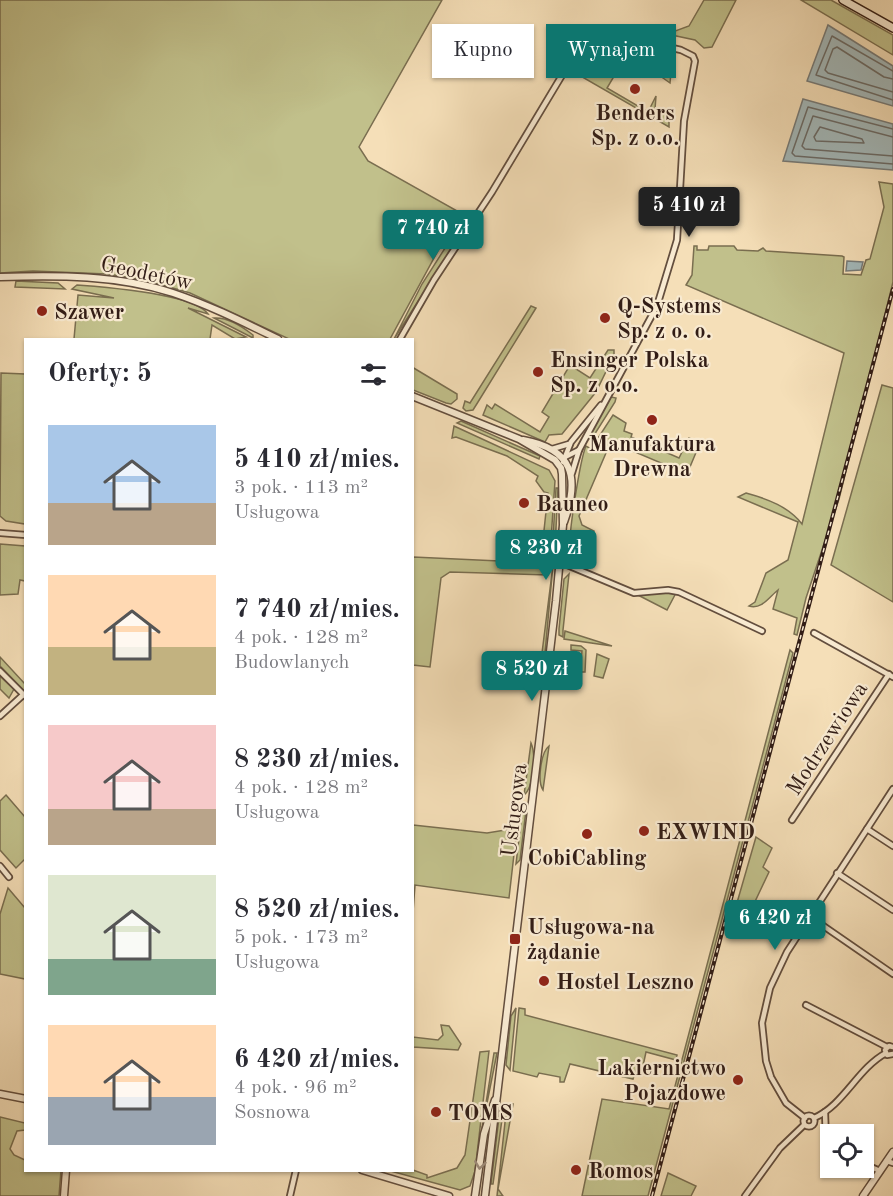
<!DOCTYPE html>
<html lang="pl">
<head>
<meta charset="utf-8">
<style>
  :root { --surface:#fff; --page:#f2f2f3; --text:#2b2b33; --muted:#7c7c81; --accent:#0f766e }
  body { margin:0; font-family:"Old Standard TT",serif; background:var(--page); color:var(--text); height:100vh; display:flex; flex-direction:column; font-size:22px; white-space:nowrap }
  * { box-sizing:border-box; margin:0 }
  p { font-size:20px; color:var(--muted) }
  .icon { flex:none; width:33px; height:33px; fill:none; stroke:currentColor; stroke-width:2; stroke-linecap:round; stroke-linejoin:round }
  .map { position:relative; flex:1; overflow:hidden }
  .panel { position:absolute; left:24px; top:338px; width:390px; height:834px; display:flex; flex-direction:column; background:var(--surface); border-radius:0px; box-shadow:0 2px 4px #0004 }
  .panel>* { flex:none }
  .top-card { position:absolute; left:432px; top:24px; width:370px; height:54px; display:flex; gap:12px }
  .fabs { position:absolute; left:820px; top:1124px; display:grid; gap:12px }
  .fabs a { display:grid; place-items:center; width:54px; height:54px; border-radius:0px; background:var(--surface); box-shadow:0 2px 4px #0004; font-size:30px }
  .price { position:absolute; translate:-50% -51px; padding:0 14px; border-radius:6px; background:var(--accent); color:#fff; font-size:20px; line-height:39px; filter:drop-shadow(0 2px 3px #0008) }
  .price::after { content:''; position:absolute; left:50%; top:36px; width:18px; height:14px; margin-left:-9px; background:inherit; clip-path:polygon(0 0,100% 0,50% 100%) }
  .price.selected { background:#222; color:#fff }
  ul { padding:0; list-style:none }
  li { display:flex; align-items:center; gap:18px; height:150px; padding:0 24px }
  li span { display:grid; place-items:center; flex:none; width:168px; height:120px; border-radius:0px; color:#555 }
  li>.icon { margin-inline-start:auto }
  span .icon { width:72px; height:72px; fill:#fffc; stroke-width:1 }
  li b { font-size:26px }
  h2 { display:flex; justify-content:space-between; align-items:center; height:72px; padding:0 24px; font-size:26px }
  .pill { padding:0 21px; border-radius:0px; background:var(--surface); box-shadow:0 2px 4px #0004; font-size:21px; line-height:54px }
  .pill.selected { background:var(--accent); color:#fff }
  .map>svg:first-child { display:block }
  .green { fill:#c1c08b; stroke:#7a6e50; stroke-width:1.5 }
  .water { fill:#a3b9bb; stroke:#767b79; stroke-width:1.5 }
  .lines { fill:none; stroke-linecap:round; stroke-linejoin:round }
  .shore { stroke:#6a6b68; stroke-width:1.5 }
  .minor-casing { stroke:#634e3e; stroke-width:8 }
  .tertiary-casing { stroke:#634e3e; stroke-width:9 }
  .secondary-casing { stroke:#321d16; stroke-width:10 }
  .minor { stroke:#f8ead1; stroke-width:4.5 }
  .tertiary { stroke:#f8ead1; stroke-width:6 }
  .secondary { stroke:#f8ead1; stroke-width:7 }
  .rail-casing { stroke:#321d16; stroke-width:4 }
  .rail { stroke:#f8ead1; stroke-width:1.5; stroke-dasharray:4.5; stroke-linecap:butt }
  .oneway { stroke:#9f8e7d }
  .poi-dot { fill:#8f2418; stroke:#f8ead1; stroke-width:2 }
  .labels { text-anchor:middle; stroke-width:4.5; stroke-linejoin:round; paint-order:stroke }
  .poi-label { font-size:22px; font-weight:bold; fill:#321d16; stroke:#f8ead1; text-anchor:start }
  .street-label { font-size:22px; fill:#321d16; stroke:#f8ead1 }
</style>
</head>
<body>
<div class="map">
<svg width="893" height="1196" viewBox="0 0 893 1196">
  <rect width="100%" height="100%" fill="#f5dfb8"/>
  <filter id="stains"><feTurbulence type="fractalNoise" baseFrequency=".00333" numOctaves="4"/><feColorMatrix values="0 0 0 0 .2 0 0 0 0 .09 0 0 0 0 .02 0 0 0 .5 -.17"/></filter>
  <radialGradient id="worn" r=".72"><stop offset=".6" stop-color="#630" stop-opacity="0"/><stop offset="1" stop-color="#630" stop-opacity=".3"/></radialGradient>
  <!-- green -->
  <g class="green">
    <path d="M0,0H442L359,147L368,161L459,212L390,339H289L190,293L145,280L107,274L33,271L0,273Z"/>
    <path d="M704,0H736L712,47L704,48L695,40L667,34L689,26Z"/>
    <path d="M801,0H831L893,35V55Z"/>
    <path d="M603,44L658,55L671,72L670,83L649,68L651,62L629,51L607,88L648,112L656,96L655,109L669,111V127L577,74L590,50Z"/>
    <path d="M879,182L893,184V282L839,499L806,598L797,635L794,634L797,618L773,609L778,590C770,596 762,610 749,606L755,602L766,573L788,560L798,522L738,497L746,493C768,499 789,507 802,524L844,353L686,285L692,275L694,246H697V250H708L709,246H734L737,250L758,251L763,248L766,251L842,256L844,257L843,274L861,275L866,260L870,259L884,207Z"/>
    <path d="M465,217L466,226L394,339L422,284Z"/>
    <path d="M16,281L58,283L65,289L15,287Z"/>
    <path d="M77,285C103,287 193,293 208,314L188,308L246,337L235,339L212,325L210,339H74L78,295L114,298L72,289Z"/>
    <path d="M531,306L536,308L478,402L473,410L466,411L463,408L465,401L470,403Z"/>
    <path d="M214,318C227,317 243,327 253,335V338Z"/>
    <path d="M608,350H614V355L596,392L562,434L549,435L545,442L483,415L487,405L492,409L495,404L540,432L549,417L542,412L570,365L590,378Z"/>
    <path d="M412,367L457,394V399L451,404L446,403L413,390Z"/>
    <path d="M1,373L25,374V524L6,521L0,516Z"/>
    <path d="M882,385L893,388V602L831,565Z"/>
    <path d="M611,397L616,398L615,402L591,440L588,438Z"/>
    <path d="M613,415L626,423L624,431L632,434L631,437L679,458L689,438L700,443L687,474L614,443L609,446L579,516L582,525L594,531L583,556L572,552L571,557C565,548 581,457 586,446L591,449Z"/>
    <path d="M461,421L540,456L539,459L457,423Z"/>
    <path d="M454,426L549,470L555,481L550,554L541,553L538,549H542L548,493L544,492L536,481L538,476L507,456L456,437L452,438Z"/>
    <path d="M556,488H558L555,548L552,554Z"/>
    <path d="M0,544L25,546V581L20,580L18,594L0,595Z"/>
    <path d="M413,557L541,563L542,560L550,562L548,575L450,572L441,578L430,667L413,665Z"/>
    <path d="M553,565L544,664L540,669Z"/>
    <path d="M569,574L563,630V637L559,635V629L564,579Z"/>
    <path d="M677,591L667,610L634,593Z"/>
    <path d="M565,631L612,646L564,639Z"/>
    <path d="M571,645L581,646L586,650L585,672H580L582,651L571,650Z"/>
    <path d="M790,650L793,653L775,721L648,1196H582L602,1099L669,1109Z"/>
    <path d="M597,654L609,659L603,678L594,676Z"/>
    <path d="M0,657L25,684V692L0,666Z"/>
    <path d="M0,676L14,689L9,698L0,689Z"/>
    <path d="M531,743C536,754 534,787 524,795Z"/>
    <path d="M549,746L543,790C537,781 541,752 549,746Z"/>
    <path d="M6,795L25,817V859L16,868L0,850V801Z"/>
    <path d="M523,804L526,810L520,860L516,864Z"/>
    <path d="M413,825L487,833L517,828L509,898L415,885L413,912Z"/>
    <path d="M756,837L772,848L763,867L769,872L742,929L732,920Z"/>
    <path d="M8,888L25,908V979L0,974V914Z"/>
    <path d="M516,1008L510,1070L506,1065L511,1016Z"/>
    <path d="M519,1008L525,1009V1015L677,1055L676,1060L646,1052L643,1066L637,1067L633,1079L570,1064L564,1082H560V1077L539,1073L537,1077L513,1071Z"/>
    <path d="M441,1025L449,1026L461,1044L458,1050L413,1047V1037L438,1040L443,1035Z"/>
    <path d="M489,1051L475,1171L470,1186L460,1190L387,1170H413L427,1175V1178L457,1168L465,1155L480,1052Z"/>
    <path d="M494,1053H497L482,1128Z"/>
    <path d="M507,1104H513L498,1189L503,1196H497Z"/>
    <path d="M504,1105L493,1184H491L500,1109Z"/>
    <path d="M0,1117L25,1123V1130L17,1131L10,1149L14,1155L25,1160L26,1170H61L59,1196H0Z"/>
    <path d="M668,1173L696,1186L691,1196H661Z"/>
  </g>
  <!-- water -->
  <g class="water">
    <path d="M828,25L893,66V106L807,81Z"/>
    <path d="M803,99L893,124V170L783,161Z"/>
    <path d="M847,261L863,262L861,270L846,271Z"/>
  </g>
  <g class="lines">
    <!-- shore -->
    <g class="shore">
      <path d="M893,71L832,36L816,75L893,100"/>
      <path d="M893,79L884,77L837,47L833,49L825,70L828,73L893,92"/>
      <path d="M820,127L862,139L864,143L816,141L814,137Z"/>
      <path d="M893,129L808,107L792,153L795,156L893,164"/>
      <path d="M893,137L813,116L802,146L805,149L893,156"/>
    </g>
    <defs>
      <g id="minor">
        <path d="M400,339L434,280L492,192L588,32L596,30L681,50L693,56L695,61L684,121L677,240L657,306L579,450L572,473"/>
        <path d="M552,449L569,444"/>
        <path d="M563,458L579,450"/>
        <path d="M563,462L571,442L601,405"/>
        <path d="M0,533L26,535"/>
        <path d="M560,562L634,593L668,590L679,592L762,631"/>
        <path d="M814,633L893,677"/>
        <path d="M0,671L26,697"/>
        <path d="M0,716L23,695"/>
        <path d="M792,820L889,674"/>
        <path d="M867,829L893,846"/>
        <path d="M0,866L9,877"/>
        <path d="M837,873L893,910"/>
        <path d="M809,916L893,974"/>
        <path d="M806,1005L887,1047"/>
        <path d="M893,1047L889,1046L885,1050L887,1055L893,1054"/>
        <path d="M825,1112L826,1141L831,1148"/>
        <circle cx="809" cy="1121" r="5.5"/>
        <path d="M805,1118L786,1103L771,1077L766,1061L762,1023L770,988L787,952L893,789"/>
        <path d="M814,1118C844,1105 857,1069 886,1053"/>
        <path d="M828,1146L831,1166"/>
        <path d="M887,1161L893,1163"/>
        <path d="M864,1164L880,1171"/>
        <path d="M290,1196L296,1170"/>
        <path d="M745,1196L780,1148L804,1125"/>
      </g>
      <g id="tertiary">
        <path d="M0,277C57,275 118,275 173,293C209,305 243,322 278,339"/>
        <path d="M412,396L519,439L555,460L561,468L562,474L563,525L556,601L485,1196"/>
        <path d="M523,440C573,449 580,477 564,522"/>
        <path d="M0,1094L26,1099"/>
        <path d="M362,1170L449,1196"/>
        <path d="M64,1196L66,1170"/>
        <path d="M475,1196L484,1134L495,1100"/>
        <path d="M863,1196L893,1152"/>
      </g>
      <path id="secondary" d="M843,0L893,28"/>
    </defs>
    <!-- minor casing -->
    <use href="#minor" class="minor-casing"/>
    <!-- tertiary casing -->
    <use href="#tertiary" class="tertiary-casing"/>
    <!-- secondary casing -->
    <use href="#secondary" class="secondary-casing"/>
    <!-- minor -->
    <use href="#minor" class="minor"/>
    <!-- tertiary -->
    <use href="#tertiary" class="tertiary"/>
    <!-- secondary -->
    <use href="#secondary" class="secondary"/>
    <defs>
      <path id="rail" d="M652,1196L893,289"/>
    </defs>
    <!-- rail casing -->
    <use href="#rail" class="rail-casing"/>
    <!-- rail -->
    <use href="#rail" class="rail"/>
  </g>
  <!-- one-way arrows -->
  <defs><path id="oneway-chevron" d="M-2-3.5L2.5 0L-2 3.5" fill="none" stroke-width="1.6" stroke-linecap="round" stroke-linejoin="round" transform="scale(1.5)"/></defs>
  <use class="oneway" href="#oneway-chevron" transform="translate(480 1165) rotate(98)"/>
  <!-- markers -->
  <g class="poi-dot">
    <circle cx="635" cy="89" r="6"/>
    <circle cx="42" cy="311" r="6"/>
    <circle cx="605" cy="318" r="6"/>
    <circle cx="538" cy="372" r="6"/>
    <circle cx="652" cy="420" r="6"/>
    <circle cx="524" cy="503" r="6"/>
    <circle cx="644" cy="831" r="6"/>
    <circle cx="587" cy="834" r="6"/>
    <rect x="509" y="933" width="12" height="12" rx="3"/>
    <circle cx="544" cy="981" r="6"/>
    <circle cx="738" cy="1080" r="6"/>
    <circle cx="436" cy="1112" r="6"/>
    <circle cx="576" cy="1170" r="6"/>
  </g>
  <g class="labels">
    <!-- poi labels -->
    <g class="poi-label">
      <text x="635" y="120" text-anchor="middle">Benders<tspan x="635" dy="25">Sp. z o.o.</tspan></text>
      <text x="617" y="313">Q-Systems<tspan x="617" dy="25">Sp. z o. o.</tspan></text>
      <text x="54" y="319">Szawer</text>
      <text x="550" y="367">Ensinger Polska<tspan x="550" dy="25">Sp. z o.o.</tspan></text>
      <text x="652" y="451" text-anchor="middle">Manufaktura<tspan x="652" dy="25">Drewna</tspan></text>
      <text x="536" y="511">Bauneo</text>
      <text x="656" y="839">EXWIND</text>
      <text x="587" y="865" text-anchor="middle">CobiCabling</text>
      <text x="527" y="934">Usługowa-na<tspan x="527" dy="25">żądanie</tspan></text>
      <text x="556" y="989">Hostel Leszno</text>
      <text x="726" y="1075" text-anchor="end">Lakiernictwo<tspan x="726" dy="25">Pojazdowe</tspan></text>
      <text x="448" y="1120">TOMS</text>
      <text x="588" y="1178">Romos</text>
    </g>
    <!-- street labels -->
    <g class="street-label">
      <text transform="translate(147 272) rotate(12)" y="8">Geodetów</text>
      <text transform="translate(826 738) rotate(-57)" y="8">Modrzewiowa</text>
      <text transform="translate(513 810) rotate(-83)" y="8">Usługowa</text>
    </g>
  </g>
  <rect width="100%" height="100%" filter="url(#stains)"/>
  <rect width="100%" height="100%" fill="url(#worn)"/>
</svg>
<div class="fabs">
<a><svg class="icon" aria-label="locate" viewBox="0 0 24 24"><circle cx="12" cy="12" r="6"/><path d="M12 2v4M12 18v4M2 12h4M18 12h4"/></svg></a>
</div>
<b class="price selected" style="left:689px;top:238px">5 410 zł</b>
<b class="price" style="left:433px;top:261px">7 740 zł</b>
<b class="price" style="left:546px;top:581px">8 230 zł</b>
<b class="price" style="left:532px;top:702px">8 520 zł</b>
<b class="price" style="left:775px;top:951px">6 420 zł</b>
<div class="top-card">
<a class="pill">Kupno</a>
<a class="pill selected">Wynajem</a>
</div>
<section class="panel">
<h2>Oferty: 5<svg class="icon" aria-label="filters" viewBox="0 0 24 24"><path d="M4 7h16M4 17h16"/><circle cx="9" cy="7" r="2"/><circle cx="15" cy="17" r="2"/></svg></h2>
<ul>
<li><span style="background:linear-gradient(#a9c7e8 65%,#b9a48a 0)"><svg class="icon" aria-label="home" viewBox="0 0 24 24"><path d="M3 11l9-7 9 7M6 9v11h12V9"/></svg></span><div><b>5 410 zł/mies.</b><p>3 pok. · 113 m²</p><p>Usługowa</p></div></li>
<li><span style="background:linear-gradient(#ffd9b3 60%,#c2b280 0)"><svg class="icon" aria-label="home" viewBox="0 0 24 24"><path d="M3 11l9-7 9 7M6 9v11h12V9"/></svg></span><div><b>7 740 zł/mies.</b><p>4 pok. · 128 m²</p><p>Budowlanych</p></div></li>
<li><span style="background:linear-gradient(#f6c9c9 70%,#b9a48a 0)"><svg class="icon" aria-label="home" viewBox="0 0 24 24"><path d="M3 11l9-7 9 7M6 9v11h12V9"/></svg></span><div><b>8 230 zł/mies.</b><p>4 pok. · 128 m²</p><p>Usługowa</p></div></li>
<li><span style="background:linear-gradient(#dfe7d0 70%,#7fa58c 0)"><svg class="icon" aria-label="home" viewBox="0 0 24 24"><path d="M3 11l9-7 9 7M6 9v11h12V9"/></svg></span><div><b>8 520 zł/mies.</b><p>5 pok. · 173 m²</p><p>Usługowa</p></div></li>
<li><span style="background:linear-gradient(#ffd9b3 60%,#9aa5b1 0)"><svg class="icon" aria-label="home" viewBox="0 0 24 24"><path d="M3 11l9-7 9 7M6 9v11h12V9"/></svg></span><div><b>6 420 zł/mies.</b><p>4 pok. · 96 m²</p><p>Sosnowa</p></div></li>
</ul>
</section>
</div>
</body>
</html>
